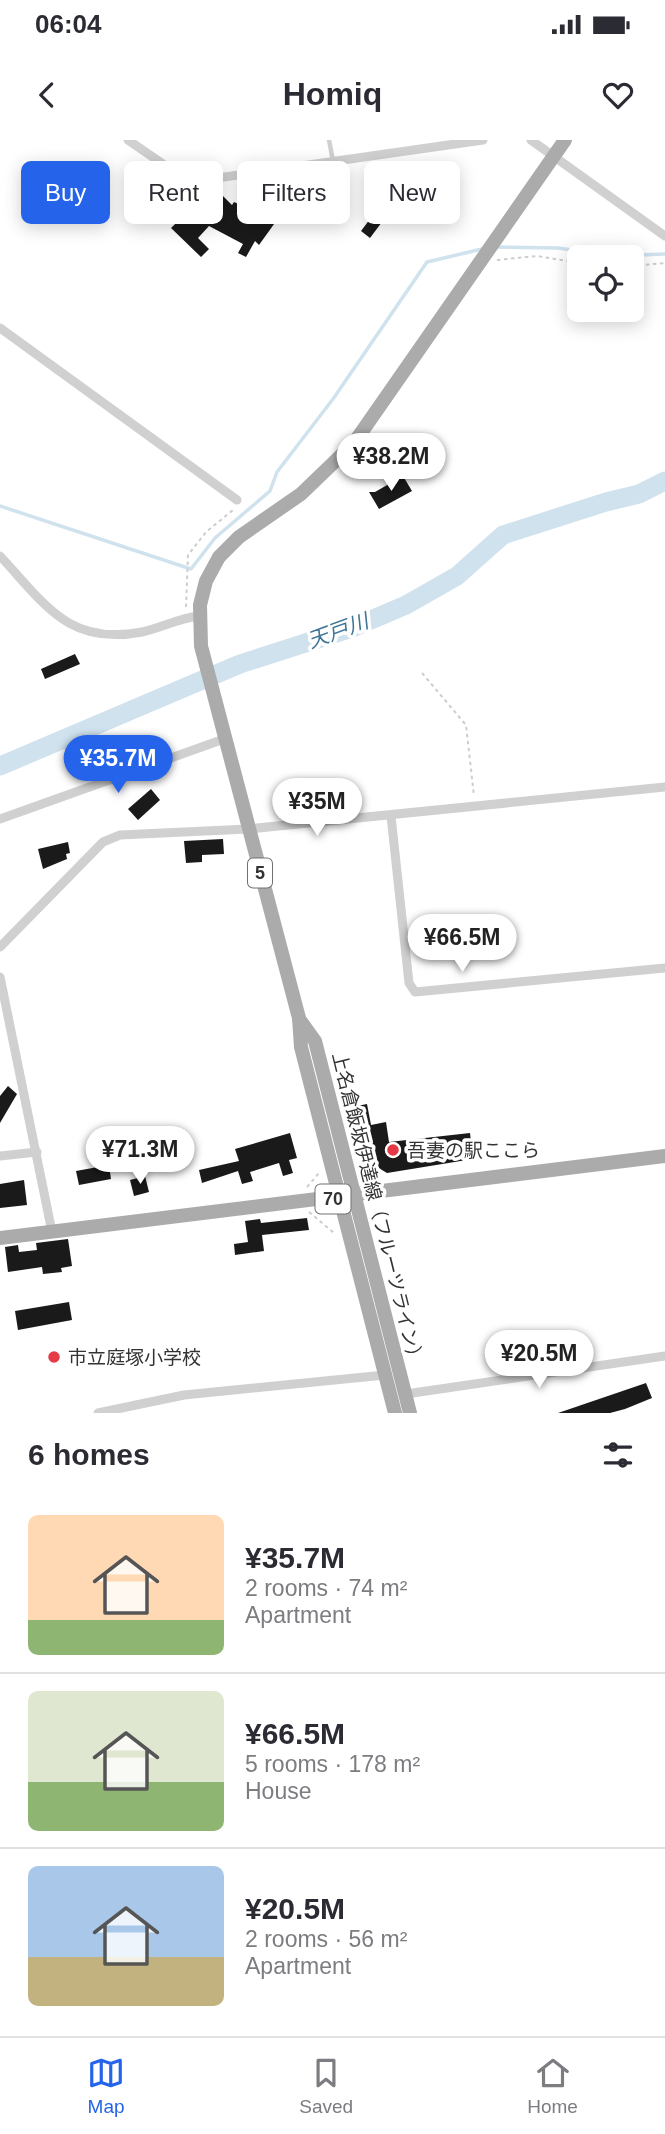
<!DOCTYPE html>
<html lang="en">
<head>
<meta charset="utf-8">
<style>
  :root { --surface:#fff; --page:#f7f7f7; --text:#2b2b33; --muted:#7c7c81; --line:#e1e1e2; --accent:#2563eb }
  body { margin:0; font-family:Arial,"Noto Sans JP",sans-serif; background:var(--page); color:var(--text); height:100vh; display:flex; flex-direction:column; font-size:26px; white-space:nowrap }
  * { box-sizing:border-box; margin:0 }
  p { font-size:23px; color:var(--muted) }
  .icon { flex:none; width:38px; height:38px; fill:none; stroke:currentColor; stroke-width:2; stroke-linecap:round; stroke-linejoin:round }
  .map { position:relative; height:1273px; overflow:hidden }
  .panel { display:flex; flex-direction:column; background:var(--surface); flex:1 }
  .panel>* { flex:none }
  .top-card { position:absolute; left:21px; top:21px; width:623px; height:63px; display:flex; gap:14px }
  .tools { position:absolute; left:567px; top:105px; display:grid; gap:14px }
  .tools a { display:grid; place-items:center; width:77px; height:77px; border-radius:10px; background:var(--surface); box-shadow:0 4px 18px #0003; font-size:35px }
  .price { position:absolute; translate:-50% -60px; padding:0 16px; border-radius:24px; background:#fff; color:#222; font-size:23px; line-height:46px; filter:drop-shadow(0 2px 4px #0008) }
  .price::after { content:''; position:absolute; left:50%; top:42px; width:21px; height:16px; margin-left:-10px; background:inherit; clip-path:polygon(0 0,100% 0,50% 100%) }
  .price.current { background:var(--accent); color:#fff }
  ul { padding:0; list-style:none }
  li { display:flex; align-items:center; gap:21px; height:175px; padding:0 28px }
  li+li { border-top:2px solid var(--line) }
  li span { display:grid; place-items:center; flex:none; width:196px; height:140px; border-radius:10px; color:#555 }
  li>.icon { margin-inline-start:auto }
  span .icon { width:84px; height:84px; fill:#fffc; stroke-width:1 }
  li b { font-size:30px }
  h2 { display:flex; justify-content:space-between; align-items:center; height:84px; padding:0 28px; font-size:30px }
  .pill { padding:0 24px; border-radius:10px; background:var(--surface); box-shadow:0 4px 18px #0003; font-size:24px; line-height:63px }
  .pill.current { background:var(--accent); color:#fff }
  .status { display:flex; justify-content:space-between; align-items:center; height:49px; padding:0 35px; background:var(--surface); direction:ltr }
  .status svg { height:19px; fill:currentColor }
  header { display:flex; justify-content:space-between; align-items:center; height:91px; padding:0 28px; background:var(--surface); font-size:32px; font-weight:600 }
  .tabs { display:flex; justify-content:space-around; align-items:center; height:98px; border-top:2px solid var(--line); background:var(--surface); font-size:19px; color:var(--muted) }
  .tabs a { display:grid; justify-items:center; gap:4px }
  .tabs .current { color:var(--accent) }
  .map>svg:first-child { display:block }
  .lines { fill:none; stroke-linecap:round; stroke-linejoin:round }
  .stream { stroke:#cfe2ee; stroke-width:3.5 }
  .river { stroke:#cfe2ee; stroke-width:19 }
  .building { fill:#1a1a1a }
  .path { stroke:#cdcdcd; stroke-width:2; stroke-dasharray:3.5 3.5; stroke-linecap:butt }
  .service { stroke:#d0d0d0; stroke-width:4.5 }
  .minor { stroke:#d0d0d0; stroke-width:9 }
  .primary { stroke:#ababab; stroke-width:14 }
  .poi-dot { fill:#e63946; stroke:#fff; stroke-width:2.5 }
  .labels { text-anchor:middle; stroke-width:7; stroke-linejoin:round; paint-order:stroke }
  .shield { fill:#fff; stroke:#707070; stroke-width:2 }
  .shield-label { font-size:18px; font-weight:bold; fill:#333 }
  .poi-label { font-size:19px; fill:#333; stroke:#fff; text-anchor:start }
  .street-label { font-size:19px; fill:#333; stroke:#fff }
  .water-label { font-size:21px; font-style:italic; fill:#3f7597; stroke:#fff }
</style>
</head>
<body>
<div class="status"><b>06:04</b><svg viewBox="0 0 49 12"><path d="M0 12V9h3v3zM5 12V6h3v6zM10 12V3h3v9zM15 12V0h3v12zM26 1h20v11H26zM47 4h2v5h-2z"/></svg></div>
<header><svg class="icon" aria-label="back" viewBox="0 0 24 24"><path d="M15 5l-7 7 7 7"/></svg>Homiq<svg class="icon" aria-label="heart" viewBox="0 0 24 24"><path d="M12 20l-8-8c-3-5 5-10 8-4 3-6 11-1 8 4z"/></svg></header>
<div class="map">
<svg width="665" height="1273" viewBox="0 0 665 1273">
  <rect width="100%" height="100%" fill="#fff"/>
  <g class="lines">
    <!-- stream -->
    <g class="stream">
      <path d="M497,107L558,108L613,116L665,114"/>
      <path d="M0,366L191,429L215,398L270,351L277,332L333,259L427,122L486,108"/>
    </g>
    <!-- river -->
    <path class="river" d="M0,626L240,524L352,488L406,465L457,436L503,395L606,362L639,354L665,341"/>
  </g>
  <!-- building -->
  <g class="building">
    <path d="M406,31L415,38L370,98L361,91Z"/>
    <path d="M286,44L297,52L259,105L255,101L246,117L238,113L243,104L209,86L198,98L209,109L201,117L171,88L208,52L215,58L220,53L232,65L234,62L243,66L240,72L259,82Z"/>
    <path d="M403,336L412,351L379,369L369,352H375Z"/>
    <path d="M75,514L80,524L45,539L41,529Z"/>
    <path d="M151,649L160,660L138,680L128,669Z"/>
    <path d="M223,699L224,714L202,715V722L186,723L184,701Z"/>
    <path d="M68,702L70,713L66,714L67,719L43,729L38,709Z"/>
    <path d="M8,946L17,954L0,983V956Z"/>
    <path d="M367,964L371,985L386,982L389,1002L470,993L473,1019L387,1033L362,1018L352,967Z"/>
    <path d="M290,993L297,1018L289,1020L293,1033L283,1036L279,1023L250,1032L253,1041L242,1044L238,1031L202,1043L199,1030L239,1021L235,1009Z"/>
    <path d="M109,1025L111,1039L79,1045L76,1031Z"/>
    <path d="M145,1036L149,1052L134,1056L130,1040Z"/>
    <path d="M24,1040L27,1065L0,1068V1044Z"/>
    <path d="M307,1078L309,1090L262,1095L264,1111L235,1115L234,1104L248,1102L245,1081L260,1079L261,1083Z"/>
    <path d="M68,1099L72,1126L61,1128L62,1132L43,1134L42,1127L8,1132L5,1107L18,1105L19,1112L37,1110L36,1103Z"/>
    <path d="M69,1162L72,1180L18,1190L15,1171Z"/>
    <path d="M646,1243L652,1258L625,1269L610,1273H558Z"/>
  </g>
  <g class="lines">
    <!-- path -->
    <g class="path">
      <path d="M497,120L537,116L579,123"/>
      <path d="M632,126L665,123"/>
      <path d="M186,467L188,415L206,392L233,370"/>
      <path d="M422,533L466,585L474,656"/>
      <path d="M360,1026L370,1037"/>
      <path d="M307,1047L319,1033"/>
      <path d="M309,1072L334,1093"/>
    </g>
    <!-- service -->
    <path class="service" d="M329,0L333,21"/>
    <!-- minor -->
    <g class="minor">
      <path d="M128,0L189,42L483,0"/>
      <path d="M531,0L665,96"/>
      <path d="M0,188L237,360"/>
      <path d="M0,416C45,464 68,506 142,492C161,488 179,478 199,476"/>
      <path d="M391,676L409,843L415,852L665,828"/>
      <path d="M0,679L224,599"/>
      <path d="M0,807L103,702L120,695L248,689L665,647"/>
      <path d="M0,837L52,1092"/>
      <path d="M0,1016L37,1012"/>
      <path d="M406,1254L665,1216"/>
      <path d="M98,1273L184,1255L385,1235"/>
    </g>
    <!-- primary -->
    <g class="primary">
      <path d="M299,879L315,901L410,1273"/>
      <path d="M0,1098L665,1016"/>
      <path d="M395,1273L301,907L299,878L201,506L200,465L206,441L219,417L239,397L301,354L354,303L565,0"/>
    </g>
  </g>
  <!-- markers -->
  <g class="poi-dot">
    <circle cx="393" cy="1010" r="7"/>
    <circle cx="54" cy="1217" r="7"/>
  </g>
  <g class="labels">
    <!-- shield labels -->
    <g class="shield">
      <rect x="248" y="718.5" width="24" height="29" rx="5"/>
      <rect x="315.5" y="1044.5" width="35" height="29" rx="5"/>
    </g>
    <g class="shield-label">
      <text x="260" y="739">5</text>
      <text x="333" y="1065">70</text>
    </g>
    <!-- poi labels -->
    <g class="poi-label">
      <text x="407" y="1017">吾妻の駅ここら</text>
      <text x="68" y="1224">市立庭塚小学校</text>
    </g>
    <!-- street labels -->
    <g class="street-label">
      <text transform="translate(378 1069) rotate(76)" y="7">上名倉飯坂伊達線（フルーツライン）</text>
    </g>
    <!-- water labels -->
    <g class="water-label">
      <text transform="translate(338 491) rotate(-20)" y="7">天戸川</text>
    </g>
  </g>
</svg>
<div class="tools">
<a><svg class="icon" aria-label="locate" viewBox="0 0 24 24"><circle cx="12" cy="12" r="6"/><path d="M12 2v4M12 18v4M2 12h4M18 12h4"/></svg></a>
</div>
<b class="price" style="left:391px;top:353px">¥38.2M</b>
<b class="price current" style="left:118px;top:655px">¥35.7M</b>
<b class="price" style="left:317px;top:698px">¥35M</b>
<b class="price" style="left:462px;top:834px">¥66.5M</b>
<b class="price" style="left:140px;top:1046px">¥71.3M</b>
<b class="price" style="left:539px;top:1250px">¥20.5M</b>
<div class="top-card">
<a class="pill current">Buy</a>
<a class="pill">Rent</a>
<a class="pill">Filters</a>
<a class="pill">New</a>
</div>
</div>
<section class="panel">
<h2>6 homes<svg class="icon" aria-label="filters" viewBox="0 0 24 24"><path d="M4 7h16M4 17h16"/><circle cx="9" cy="7" r="2"/><circle cx="15" cy="17" r="2"/></svg></h2>
<ul>
<li><span style="background:linear-gradient(#ffd9b3 75%,#8fb573 0)"><svg class="icon" aria-label="home" viewBox="0 0 24 24"><path d="M3 11l9-7 9 7M6 9v11h12V9"/></svg></span><div><b>¥35.7M</b><p>2 rooms · 74 m²</p><p>Apartment</p></div></li>
<li><span style="background:linear-gradient(#dfe7d0 65%,#8fb573 0)"><svg class="icon" aria-label="home" viewBox="0 0 24 24"><path d="M3 11l9-7 9 7M6 9v11h12V9"/></svg></span><div><b>¥66.5M</b><p>5 rooms · 178 m²</p><p>House</p></div></li>
<li><span style="background:linear-gradient(#a9c7e8 65%,#c2b280 0)"><svg class="icon" aria-label="home" viewBox="0 0 24 24"><path d="M3 11l9-7 9 7M6 9v11h12V9"/></svg></span><div><b>¥20.5M</b><p>2 rooms · 56 m²</p><p>Apartment</p></div></li>
</ul>
</section>
<nav class="tabs">
<a class="current"><svg class="icon" aria-label="map" viewBox="0 0 24 24"><path d="M3 6l6-2 6 2 6-2v14l-6 2-6-2-6 2zM9 4v14M15 6v14"/></svg>Map</a>
<a><svg class="icon" aria-label="saved" viewBox="0 0 24 24"><path d="M7 4h10v16l-5-4-5 4z"/></svg>Saved</a>
<a><svg class="icon" aria-label="home" viewBox="0 0 24 24"><path d="M3 11l9-7 9 7M6 9v11h12V9"/></svg>Home</a>
</nav>
</body>
</html>
